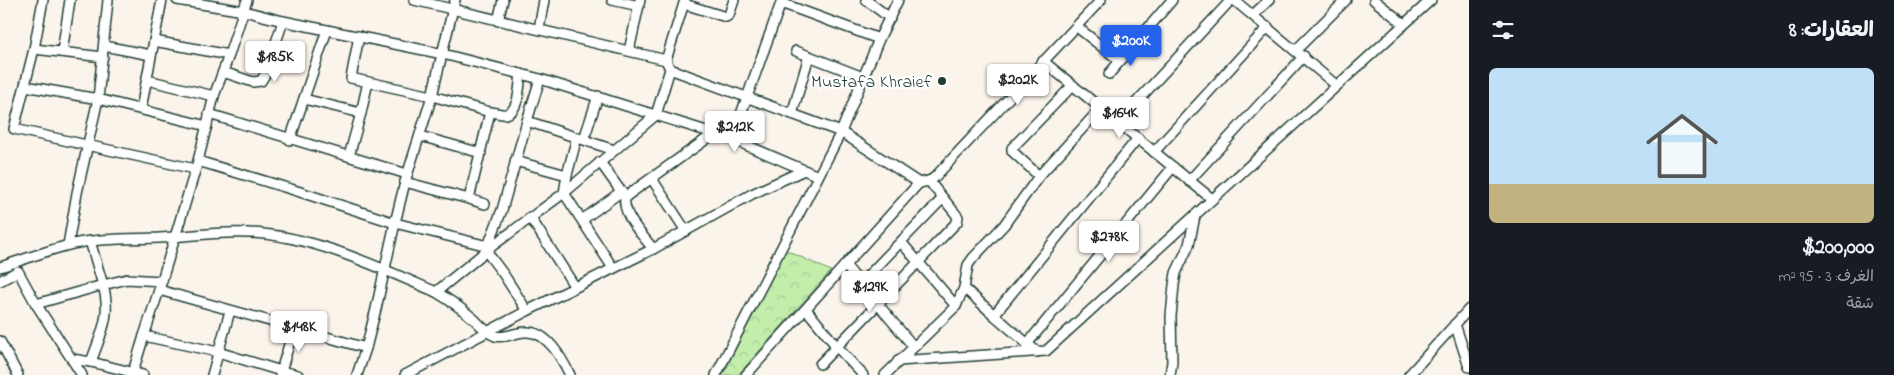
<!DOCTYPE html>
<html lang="ar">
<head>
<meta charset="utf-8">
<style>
  :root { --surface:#171b24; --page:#20242c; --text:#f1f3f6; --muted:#9ea1a6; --accent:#2563eb }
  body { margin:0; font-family:"Indie Flower","Playpen Sans Arabic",sans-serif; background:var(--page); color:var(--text); direction:rtl; height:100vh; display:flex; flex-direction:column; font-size:19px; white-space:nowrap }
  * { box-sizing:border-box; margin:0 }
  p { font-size:16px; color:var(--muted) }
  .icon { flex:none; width:28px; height:28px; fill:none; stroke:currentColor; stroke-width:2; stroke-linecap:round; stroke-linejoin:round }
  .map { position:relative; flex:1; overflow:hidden; direction:ltr }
  .sheet { display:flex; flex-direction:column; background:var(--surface); width:425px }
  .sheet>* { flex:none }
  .price { position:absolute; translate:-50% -42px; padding:0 11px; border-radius:5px; background:#fff; color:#222; font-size:16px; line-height:32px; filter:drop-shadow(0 1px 2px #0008) }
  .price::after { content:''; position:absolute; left:50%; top:30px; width:15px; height:11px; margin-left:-8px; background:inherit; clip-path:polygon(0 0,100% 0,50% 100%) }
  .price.current { background:var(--accent); color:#fff }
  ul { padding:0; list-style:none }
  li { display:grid; align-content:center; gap:10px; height:265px; padding:0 20px }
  li span { display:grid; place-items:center; height:155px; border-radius:8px; color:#555 }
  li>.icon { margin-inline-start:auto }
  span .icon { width:90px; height:90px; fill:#fffc; stroke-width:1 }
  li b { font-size:21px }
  h2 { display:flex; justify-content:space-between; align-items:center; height:60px; padding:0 20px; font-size:21px }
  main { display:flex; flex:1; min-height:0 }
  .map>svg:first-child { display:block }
  .forest { fill:url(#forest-crowns); stroke:#70956f }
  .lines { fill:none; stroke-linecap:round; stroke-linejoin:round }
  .minor-casing { stroke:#1f3d34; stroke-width:12 }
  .minor { stroke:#fff; stroke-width:9 }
  .poi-dot { fill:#1f3d34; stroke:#fff; stroke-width:2 }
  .labels { text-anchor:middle; stroke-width:4.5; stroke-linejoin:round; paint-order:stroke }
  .poi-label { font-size:18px; fill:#1f3d34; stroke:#fff; text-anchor:end }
</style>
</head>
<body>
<main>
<section class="sheet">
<h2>العقارات: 8<svg class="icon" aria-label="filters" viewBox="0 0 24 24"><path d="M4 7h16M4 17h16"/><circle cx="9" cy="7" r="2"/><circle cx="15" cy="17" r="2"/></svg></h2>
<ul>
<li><span style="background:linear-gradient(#bfe0f5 75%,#c2b280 0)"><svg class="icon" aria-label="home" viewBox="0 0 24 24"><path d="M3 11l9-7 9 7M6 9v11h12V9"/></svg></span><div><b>$200,000</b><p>الغرف: 3 · 95 m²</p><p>شقة</p></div></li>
</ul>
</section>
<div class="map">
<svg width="1469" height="375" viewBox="0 0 1469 375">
  <defs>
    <pattern id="forest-crowns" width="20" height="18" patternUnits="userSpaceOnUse" patternTransform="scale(1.25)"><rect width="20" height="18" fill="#c2edaa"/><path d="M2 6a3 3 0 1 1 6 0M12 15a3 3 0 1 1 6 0" fill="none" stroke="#a6cc93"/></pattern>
  </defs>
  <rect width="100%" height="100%" fill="#fbf4eb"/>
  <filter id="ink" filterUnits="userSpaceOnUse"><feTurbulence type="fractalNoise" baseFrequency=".02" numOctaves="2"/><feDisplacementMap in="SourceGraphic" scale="10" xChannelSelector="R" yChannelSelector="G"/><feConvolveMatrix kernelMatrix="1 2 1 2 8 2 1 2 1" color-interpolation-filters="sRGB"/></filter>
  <g filter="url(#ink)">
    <!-- forest -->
    <path class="forest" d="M786,250L831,271L738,375H722Z"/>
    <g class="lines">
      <defs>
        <g id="minor">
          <path d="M43,0L34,49L14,129L195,169"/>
          <path d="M177,0L244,11L283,21L443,54L540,79L732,139L818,176"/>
          <path d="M414,0L666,60"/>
          <path d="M455,0L432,96L405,182L395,223L488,246"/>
          <path d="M612,0L639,6"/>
          <path d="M866,0L890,18"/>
          <path d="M1234,0L1336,85"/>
          <path d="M1374,0L1404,24"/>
          <path d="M781,3L879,39"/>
          <path d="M684,4L726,17L729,15L734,0"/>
          <path d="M1253,15L1269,0"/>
          <path d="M498,21L503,0"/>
          <path d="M1077,27L1120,61L1172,0"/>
          <path d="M539,29L544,0"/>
          <path d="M154,41L162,0"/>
          <path d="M104,46L151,55"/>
          <path d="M34,49L103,57"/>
          <path d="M1296,50L1346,0"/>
          <path d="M629,51L640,0"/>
          <path d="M796,51L863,77"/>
          <path d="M62,52L70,0"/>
          <path d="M1043,61L1212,199"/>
          <path d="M670,69L841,132L919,183L746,375"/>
          <path d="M223,72L253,82L261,81L266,73L283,21"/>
          <path d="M1109,74L1120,61"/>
          <path d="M147,80L214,96"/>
          <path d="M368,82L432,96L490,112"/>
          <path d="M25,86L98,99L207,126"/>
          <path d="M304,99L361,113L368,82L351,78L359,36"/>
          <path d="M141,109L154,41L229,55"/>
          <path d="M209,114L407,174"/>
          <path d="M792,114L809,56"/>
          <path d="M527,121L540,79"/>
          <path d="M1118,122L1231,0"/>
          <path d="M420,136L481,153"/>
          <path d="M577,137L567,175L564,193L613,268"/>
          <path d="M584,139L598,96"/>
          <path d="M732,139L782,0"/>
          <path d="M290,140L327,30"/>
          <path d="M1154,152L1268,27"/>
          <path d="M349,156L361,113"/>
          <path d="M198,161L294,190L395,223L376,309L366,348L159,290L144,336L218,352L281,371L280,375"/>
          <path d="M515,161L567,175"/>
          <path d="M600,162L625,197C622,216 642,234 653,249"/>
          <path d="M1039,176L1012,151V148L1073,85"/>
          <path d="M652,179L686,231"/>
          <path d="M1189,181L1304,56"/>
          <path d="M405,182L469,199"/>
          <path d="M919,183L929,181L934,178L1101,0"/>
          <path d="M625,197L715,133"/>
          <path d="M485,204L469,199L490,112C495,112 502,115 506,114C520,111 519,85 521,74"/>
          <path d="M530,217L575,287"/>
          <path d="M582,220L622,191"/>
          <path d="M90,241L103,285L127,279L162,281"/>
          <path d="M901,242L956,306"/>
          <path d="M68,245L77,193L98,99L108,0"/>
          <path d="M845,265L913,346"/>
          <path d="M0,267C23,260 45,251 69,245C98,238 129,239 159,238C189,236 219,231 250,233C311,235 381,268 436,292L491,247L564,193L656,115L670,69L666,60L685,0"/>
          <path d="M0,281L18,271L36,304L82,375"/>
          <path d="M860,284L943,198"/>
          <path d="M964,288L994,315"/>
          <path d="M159,290L198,161L214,96L229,55L247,0"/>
          <path d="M436,292C450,300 462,309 474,319C480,325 487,333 495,336C505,339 515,332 525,332C547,330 562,359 570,375"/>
          <path d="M36,304L103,285C112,316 101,333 91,362"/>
          <path d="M806,309L837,347L863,375"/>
          <path d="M527,311L504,275L486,251L502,210L527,121L614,150"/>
          <path d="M1455,324L1469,367"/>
          <path d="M294,328L281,371L298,375"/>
          <path d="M0,341L18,375"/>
          <path d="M1027,344L1173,167"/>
          <path d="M1037,352L994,315L1138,138"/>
          <path d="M72,359L91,362L143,375"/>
          <path d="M898,361L1046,351L1431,0"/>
          <path d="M820,364L957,222L958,217L955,213L929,181"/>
          <path d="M132,375L144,336"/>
          <path d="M212,375L230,311"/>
          <path d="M357,375L366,348"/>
          <path d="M405,375L527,311L653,249L752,194L802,171"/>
          <path d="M716,375L841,132L879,39L898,0"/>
          <path d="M885,375L956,306L964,288L968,265L973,258L1004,225L1039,176L1101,108"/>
          <path d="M1170,375L1172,362L1171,316L1174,285L1176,273L1189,245L1195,216"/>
          <path d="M1409,375L1469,309"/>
        </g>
      </defs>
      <!-- minor casing -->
      <use href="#minor" class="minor-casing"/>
      <!-- minor -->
      <use href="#minor" class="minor"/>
    </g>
  </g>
  <!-- markers -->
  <circle class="poi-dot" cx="942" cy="81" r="5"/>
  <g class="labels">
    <!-- poi labels -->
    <g class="poi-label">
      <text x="932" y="87">Mustafa Khraief</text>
    </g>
  </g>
</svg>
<b class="price current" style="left:1131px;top:67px">$200K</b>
<b class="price" style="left:275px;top:83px">$185K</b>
<b class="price" style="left:1018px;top:106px">$202K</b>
<b class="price" style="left:1120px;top:139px">$164K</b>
<b class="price" style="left:735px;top:153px">$212K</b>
<b class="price" style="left:1109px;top:263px">$278K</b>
<b class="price" style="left:870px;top:313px">$129K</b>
<b class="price" style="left:299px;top:353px">$148K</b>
</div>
</main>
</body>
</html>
